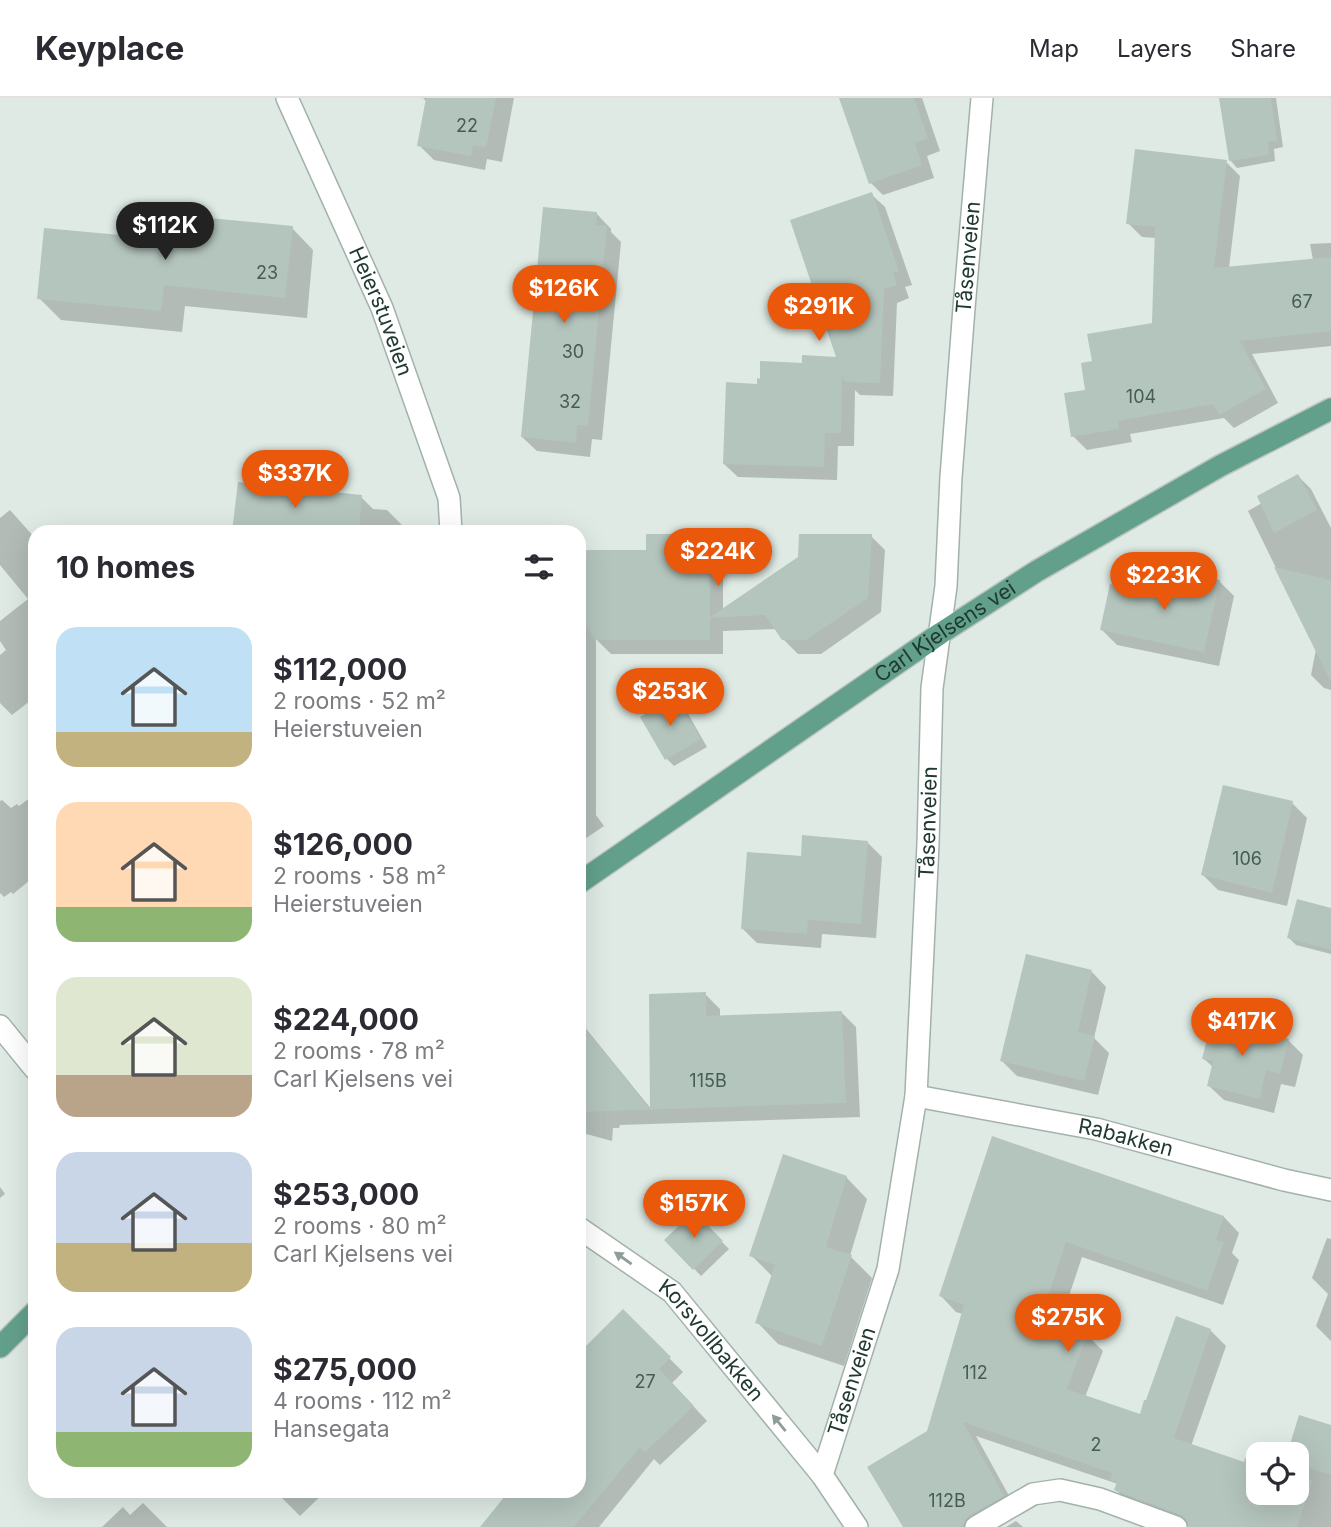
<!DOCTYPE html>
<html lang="en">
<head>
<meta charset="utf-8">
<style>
  :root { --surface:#fff; --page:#f2f2f3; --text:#2b2b33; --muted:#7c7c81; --line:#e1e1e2; --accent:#ea580c }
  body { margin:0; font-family:Inter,sans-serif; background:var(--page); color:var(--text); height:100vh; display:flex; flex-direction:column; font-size:26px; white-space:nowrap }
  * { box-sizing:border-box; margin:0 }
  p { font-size:23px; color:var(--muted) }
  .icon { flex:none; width:38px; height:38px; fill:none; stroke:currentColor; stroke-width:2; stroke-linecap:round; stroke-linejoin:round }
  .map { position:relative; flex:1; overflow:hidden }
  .sheet { position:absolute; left:28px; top:427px; width:558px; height:973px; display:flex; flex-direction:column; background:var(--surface); border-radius:21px; box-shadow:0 7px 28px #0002 }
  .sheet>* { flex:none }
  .buttons { position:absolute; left:1246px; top:1344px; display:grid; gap:14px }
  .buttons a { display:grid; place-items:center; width:63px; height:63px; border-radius:14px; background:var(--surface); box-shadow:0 7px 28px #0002; font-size:35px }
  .price { position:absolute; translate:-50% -60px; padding:0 16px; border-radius:24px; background:var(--accent); color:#fff; font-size:23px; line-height:46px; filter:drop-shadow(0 2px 4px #0008) }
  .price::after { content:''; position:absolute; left:50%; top:42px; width:21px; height:16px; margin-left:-10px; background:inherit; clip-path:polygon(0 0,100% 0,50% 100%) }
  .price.on { background:#222; color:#fff }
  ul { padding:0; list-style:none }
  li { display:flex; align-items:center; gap:21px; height:175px; padding:0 28px }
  li span { display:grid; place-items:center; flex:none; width:196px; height:140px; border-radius:21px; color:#555 }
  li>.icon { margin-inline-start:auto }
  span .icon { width:84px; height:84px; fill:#fffc; stroke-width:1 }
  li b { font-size:30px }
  h2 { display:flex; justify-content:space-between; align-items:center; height:84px; padding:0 28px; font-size:30px }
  header { display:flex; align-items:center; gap:42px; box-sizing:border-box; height:98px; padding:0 35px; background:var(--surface); border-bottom:2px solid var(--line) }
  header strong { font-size:33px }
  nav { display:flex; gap:38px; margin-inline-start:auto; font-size:24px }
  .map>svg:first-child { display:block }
  .shadow { fill:#0003 }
  .building { fill:#b4c5bd }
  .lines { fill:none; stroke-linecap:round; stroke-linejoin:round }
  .minor-casing { stroke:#a2b2ab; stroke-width:24 }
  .major-casing { stroke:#bcc4c1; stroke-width:24 }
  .minor { stroke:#fff; stroke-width:21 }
  .major { stroke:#63a08c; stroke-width:21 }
  .oneway { fill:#909c98 }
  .labels { text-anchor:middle; stroke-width:6; stroke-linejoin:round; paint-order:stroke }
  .number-label { font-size:18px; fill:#455d54 }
  .street-label { font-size:21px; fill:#203a31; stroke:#eff7f2 }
</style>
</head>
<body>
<header>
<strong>Keyplace</strong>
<nav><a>Map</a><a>Layers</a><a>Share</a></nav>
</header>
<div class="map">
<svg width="1331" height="1429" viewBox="0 0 1331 1429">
  <rect width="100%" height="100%" fill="#dfeae4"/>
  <!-- shadow -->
  <g class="shadow">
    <path d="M423,0H514L502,64L487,61L485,72L434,62L419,47L427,4Z"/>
    <path d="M841,0H922L940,53L927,58L934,80L883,97L871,85Z"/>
    <path d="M1221,0H1276L1283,49L1274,51L1275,63L1237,70L1230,62Z"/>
    <path d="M1226,64L1240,78L1229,170L1313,162L1310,146L1331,145V248L1252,256L1278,305L1234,330L1224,320L1130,336L1132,344L1087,352L1073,338L1087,293L1094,264L1154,227L1157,140L1142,139L1128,125Z"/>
    <path d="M871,96L885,109L912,187L905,189L909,200L897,205L893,298L860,297L855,292L854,348H838L837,382L738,379L724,366L759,288L804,267L839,260Z"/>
    <path d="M597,116L611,131V134L621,144L602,342L592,341L590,359L537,353L522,339Z"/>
    <path d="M292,130L313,152L307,220L185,208L182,234L61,222L39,200L166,143Z"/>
    <path d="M1298,378L1311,391L1331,430V592L1324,590L1311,577L1316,551L1248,413L1262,405Z"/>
    <path d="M361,399L373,411L387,412L409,434H234Z"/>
    <path d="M10,412L35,440V599L12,617L0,605V557L6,552L0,543V523L28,501L0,467V420Z"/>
    <path d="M709,438L723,452V512L871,438L885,452L881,514L821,556H798L783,541L777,531L723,533V556H611L596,541V717L604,728L579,745V453H648Z"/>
    <path d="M1219,483L1234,498L1219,568L1117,547L1102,532L1167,499Z"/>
    <path d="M676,600L683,607L707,649L674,668L667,661Z"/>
    <path d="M35,696V778L13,796L11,794L4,799L0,795V703L2,702L11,710L17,706L19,708Z"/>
    <path d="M1292,705L1307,720L1287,808L1218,792L1203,777Z"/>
    <path d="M867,744L882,759L876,840L822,836L821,850L757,845L743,831L802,760Z"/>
    <path d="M1331,812V856L1296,847L1289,840Z"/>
    <path d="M1092,874L1106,889L1094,940L1109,955L1098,997L1017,978L1002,963Z"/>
    <path d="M705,896L720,911V919L842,915L856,929L860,1019L620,1027L619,1030H613L612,1043L579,1034V922L652,1012L651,898Z"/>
    <path d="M1288,942L1303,957L1295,989L1281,986L1274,1015L1224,1002L1209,988L1213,969L1204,961Z"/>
    <path d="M993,1040L1224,1119L1239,1135L1232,1155L1239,1162L1223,1207L1082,1159L1059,1228L1087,1237L1103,1253L1085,1299L1141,1318L1210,1232L1226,1248L1191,1348L1245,1367L1246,1362L1258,1366V1395H1297V1356H1289L1301,1319L1331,1329V1429H1190L1132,1407L1116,1392L1118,1386L976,1338L1018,1414L992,1429H905L928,1334L963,1216L956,1214L941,1198Z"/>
    <path d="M846,1079L867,1101L850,1158L872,1180L844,1268L778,1246L757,1224L773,1179L751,1157Z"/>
    <path d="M0,1089L5,1096L0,1100Z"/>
    <path d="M694,1116L729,1151L701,1178L667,1142Z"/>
    <path d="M1327,1140L1331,1141V1243L1316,1228L1328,1196L1312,1180Z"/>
    <path d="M623,1214L683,1274L672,1285L707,1323L660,1367L654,1361L599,1429H482L512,1393H579Z"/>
    <path d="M275,1393H326L300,1418Z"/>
    <path d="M143,1405L167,1429H102L123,1409L130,1417Z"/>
    <path d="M1016,1423L1023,1429H1006Z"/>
  </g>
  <!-- building -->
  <g class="building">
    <path d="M426,0H496L486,50L473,47L471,58L417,48Z"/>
    <path d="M839,0H914L928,40L915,45L922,67L869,86Z"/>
    <path d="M1219,0H1271L1277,43L1268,44L1269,57L1229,63Z"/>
    <path d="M1135,51L1227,62L1214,170L1331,159V233L1240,243L1266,291L1219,317L1213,306L1118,323L1119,331L1071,339L1064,295L1085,292L1081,265L1092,263L1087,236L1152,225L1155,129L1126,126Z"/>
    <path d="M872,94L899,173L893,175L897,187L884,191L880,285L845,284L842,276L841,335H825L824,369L723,366L726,284L757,286V280L760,281V263L802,265V257L836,259L790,122Z"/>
    <path d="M543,109L597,114L596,127L607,128L588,328L577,327L576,345L521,339Z"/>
    <path d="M167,116L293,128L285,200L164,187L161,213L37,201L44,130L164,141Z"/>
    <path d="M1298,376L1317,412L1274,435L1257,398Z"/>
    <path d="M238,384L362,397L359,434H232Z"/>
    <path d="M646,436H710V519L798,459L799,436H872L868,500L806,542H782L765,517L710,520V542H595L579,516V452H646Z"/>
    <path d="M1274,469L1331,482V584Z"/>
    <path d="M1171,472L1220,482L1204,554L1100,532L1110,486L1166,497Z"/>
    <path d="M676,598L701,641L665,662L640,619Z"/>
    <path d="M1223,687L1293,703L1272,795L1201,777Z"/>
    <path d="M802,737L868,743L861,826L808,822L807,836L741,831L747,754L801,758Z"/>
    <path d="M1297,801L1331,810V852L1287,840Z"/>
    <path d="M1026,856L1092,872L1078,934L1095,938L1084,983L1000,963Z"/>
    <path d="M706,894V918L842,913L846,1005L579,1014V923L650,1011L649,896Z"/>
    <path d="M1212,922L1289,941L1280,976L1266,972L1260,1001L1207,988L1213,963L1202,961Z"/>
    <path d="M992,1038L1224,1118L1216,1142L1224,1144L1207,1193L1066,1144L1041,1220L1088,1235L1067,1291L1140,1316L1144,1302H1146L1176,1218L1211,1231L1174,1340L1244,1364L1245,1360L1258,1365V1395H1297V1377L1313,1382L1297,1429H1189L1186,1421L1181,1417L1114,1392L1117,1384L1110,1382L1112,1375L963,1324L1004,1398L969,1418L965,1422L963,1429H903L867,1369L927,1333L964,1207L939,1198Z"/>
    <path d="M783,1056L847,1078L826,1149L852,1157L822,1248L755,1225L775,1167L749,1158Z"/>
    <path d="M694,1113L723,1143L693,1172L664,1142Z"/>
    <path d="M623,1211L671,1259L659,1271L694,1308L645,1354L640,1349L574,1429H480L509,1393H579V1255Z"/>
    <path d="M1299,1317L1331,1327V1377L1297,1366V1356H1287Z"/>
  </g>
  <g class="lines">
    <defs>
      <g id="minor">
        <path id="s1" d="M287,0L382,210L449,400L451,434"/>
        <path d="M0,928L35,971"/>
        <path id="s2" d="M916,998L1096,1031L1284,1082L1331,1092"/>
        <path id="s3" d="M579,1130L672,1194L822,1377"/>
        <path id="s4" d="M857,1429L822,1377L888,1171L916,998L928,746L932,590L946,488L951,379L964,210L982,0"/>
        <path d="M976,1429L1033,1396L1060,1392L1100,1401L1176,1429"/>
      </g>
      <g id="major">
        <path id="s5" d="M579,785L941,535L1037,473L1220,368L1331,311"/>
        <path d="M0,1249L35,1214"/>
      </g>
    </defs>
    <!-- minor casing -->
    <use href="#minor" class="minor-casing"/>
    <!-- major casing -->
    <use href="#major" class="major-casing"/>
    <!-- minor -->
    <use href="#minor" class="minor"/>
    <!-- major -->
    <use href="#major" class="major"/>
  </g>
  <!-- one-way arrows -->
  <defs><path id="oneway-solid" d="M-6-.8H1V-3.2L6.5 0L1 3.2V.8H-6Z" transform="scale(1.75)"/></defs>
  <g class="oneway">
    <use href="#oneway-solid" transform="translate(623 1160) rotate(-145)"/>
    <use href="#oneway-solid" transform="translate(779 1325) rotate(-129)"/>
  </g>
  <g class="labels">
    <!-- number labels -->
    <g class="number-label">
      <text x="467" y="34">22</text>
      <text x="267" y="181">23</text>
      <text x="1302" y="210">67</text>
      <text x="573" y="260">30</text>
      <text x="1141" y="305">104</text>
      <text x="570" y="310">32</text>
      <text x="1247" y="767">106</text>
      <text x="708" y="989">115B</text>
      <text x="975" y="1281">112</text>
      <text x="645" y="1290">27</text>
      <text x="1096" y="1353">2</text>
      <text x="947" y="1409">112B</text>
    </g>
    <!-- street labels -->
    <g class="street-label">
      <text dy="7" stroke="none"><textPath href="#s4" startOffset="1295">Tåsenveien</textPath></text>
      <text dy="7" stroke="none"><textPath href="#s1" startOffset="233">Heierstuveien</textPath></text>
      <text dy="7" stroke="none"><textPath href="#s5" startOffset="444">Carl Kjelsens vei</textPath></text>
      <text dy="7" stroke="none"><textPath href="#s4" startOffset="728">Tåsenveien</textPath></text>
      <text dy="7" stroke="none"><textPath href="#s2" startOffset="214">Rabakken</textPath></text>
      <text dy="7" stroke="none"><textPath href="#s3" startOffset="175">Korsvollbakken</textPath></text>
      <text dy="7" stroke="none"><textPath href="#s4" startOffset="161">Tåsenveien</textPath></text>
    </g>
  </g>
</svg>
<div class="buttons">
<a><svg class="icon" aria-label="locate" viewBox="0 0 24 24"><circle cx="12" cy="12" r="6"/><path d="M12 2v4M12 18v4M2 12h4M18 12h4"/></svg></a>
</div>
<b class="price on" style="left:165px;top:164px">$112K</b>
<b class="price" style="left:564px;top:227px">$126K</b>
<b class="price" style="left:819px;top:245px">$291K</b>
<b class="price" style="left:295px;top:412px">$337K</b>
<b class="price" style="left:718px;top:490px">$224K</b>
<b class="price" style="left:1164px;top:514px">$223K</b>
<b class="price" style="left:670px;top:630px">$253K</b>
<b class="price" style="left:1242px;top:960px">$417K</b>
<b class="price" style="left:694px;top:1142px">$157K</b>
<b class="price" style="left:1068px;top:1256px">$275K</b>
<section class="sheet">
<h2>10 homes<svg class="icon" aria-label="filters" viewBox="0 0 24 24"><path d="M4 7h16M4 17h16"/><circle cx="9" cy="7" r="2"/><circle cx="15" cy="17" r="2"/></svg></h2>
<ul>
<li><span style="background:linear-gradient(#bfe0f5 75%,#c2b280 0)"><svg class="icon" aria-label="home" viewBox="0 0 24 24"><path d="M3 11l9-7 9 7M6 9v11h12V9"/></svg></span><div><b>$112,000</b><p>2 rooms · 52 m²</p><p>Heierstuveien</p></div></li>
<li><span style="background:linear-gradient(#ffd9b3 75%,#8fb573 0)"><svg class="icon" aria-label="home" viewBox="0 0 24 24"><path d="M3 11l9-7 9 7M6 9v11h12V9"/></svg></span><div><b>$126,000</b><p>2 rooms · 58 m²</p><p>Heierstuveien</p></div></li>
<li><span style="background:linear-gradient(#dfe7d0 70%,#b9a48a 0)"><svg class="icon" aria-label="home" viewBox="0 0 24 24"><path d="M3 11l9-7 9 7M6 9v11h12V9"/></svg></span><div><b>$224,000</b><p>2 rooms · 78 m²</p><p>Carl Kjelsens vei</p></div></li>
<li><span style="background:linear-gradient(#c9d6e8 65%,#c2b280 0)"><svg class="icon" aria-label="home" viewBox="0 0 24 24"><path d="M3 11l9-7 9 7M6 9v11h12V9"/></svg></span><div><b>$253,000</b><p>2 rooms · 80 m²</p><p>Carl Kjelsens vei</p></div></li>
<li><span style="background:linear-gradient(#c9d6e8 75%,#8fb573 0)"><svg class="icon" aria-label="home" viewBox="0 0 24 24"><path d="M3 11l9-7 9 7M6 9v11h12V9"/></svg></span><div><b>$275,000</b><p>4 rooms · 112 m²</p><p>Hansegata</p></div></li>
</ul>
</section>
</div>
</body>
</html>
